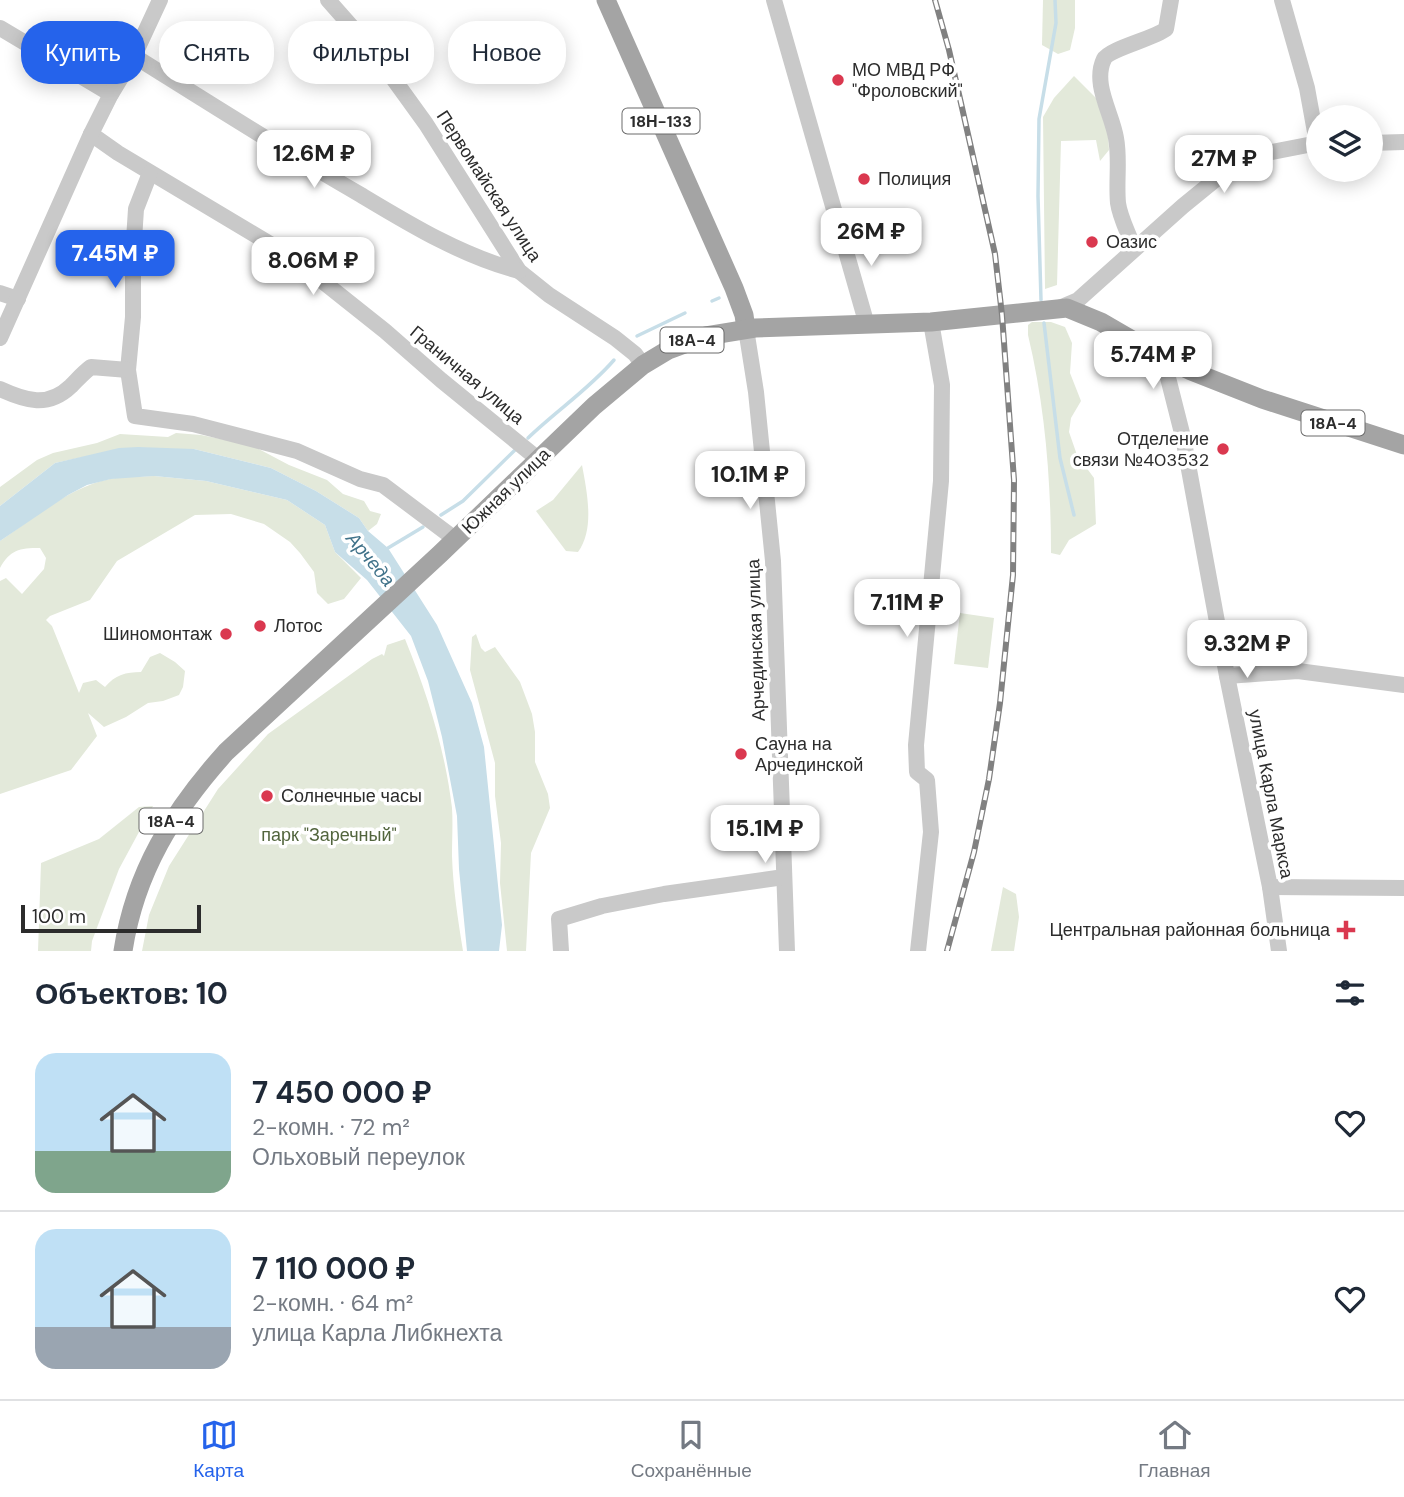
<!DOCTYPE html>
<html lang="ru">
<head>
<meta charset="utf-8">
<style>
  :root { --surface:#fff; --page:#f6f6f7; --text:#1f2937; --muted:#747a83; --line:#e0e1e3; --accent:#2563eb }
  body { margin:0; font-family:"DM Sans",sans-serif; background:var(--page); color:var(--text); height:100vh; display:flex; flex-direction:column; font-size:26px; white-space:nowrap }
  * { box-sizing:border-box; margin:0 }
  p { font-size:23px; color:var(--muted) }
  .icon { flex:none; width:38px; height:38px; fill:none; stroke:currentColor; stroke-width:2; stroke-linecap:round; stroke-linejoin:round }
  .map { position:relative; height:951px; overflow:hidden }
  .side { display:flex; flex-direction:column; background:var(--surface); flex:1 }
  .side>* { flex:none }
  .guide { position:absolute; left:21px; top:21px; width:700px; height:63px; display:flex; gap:14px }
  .controls { position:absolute; left:1306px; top:105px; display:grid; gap:14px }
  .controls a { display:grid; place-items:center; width:77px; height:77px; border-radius:50%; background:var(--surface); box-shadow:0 4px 18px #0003; font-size:35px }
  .scale { position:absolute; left:21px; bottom:18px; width:180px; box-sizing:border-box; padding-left:7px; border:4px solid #2c2c2c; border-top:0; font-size:19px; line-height:24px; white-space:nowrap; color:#2c2c2c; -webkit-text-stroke:5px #fff; paint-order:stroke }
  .price { position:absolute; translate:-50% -60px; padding:0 16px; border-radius:14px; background:#fff; color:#222; font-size:23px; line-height:46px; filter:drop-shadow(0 2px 4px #0008) }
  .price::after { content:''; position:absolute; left:50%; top:42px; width:21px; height:16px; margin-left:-10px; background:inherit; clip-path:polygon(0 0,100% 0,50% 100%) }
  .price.active { background:var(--accent); color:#fff }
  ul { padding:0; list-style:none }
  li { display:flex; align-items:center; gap:21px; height:175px; padding:0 35px }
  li+li { border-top:2px solid var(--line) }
  li span { display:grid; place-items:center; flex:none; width:196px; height:140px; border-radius:21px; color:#555 }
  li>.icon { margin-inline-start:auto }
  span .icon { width:84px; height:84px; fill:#fffc; stroke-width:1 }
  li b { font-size:30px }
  h2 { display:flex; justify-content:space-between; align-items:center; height:84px; padding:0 35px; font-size:30px }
  .tag { padding:0 24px; border-radius:28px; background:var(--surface); box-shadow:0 4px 18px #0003; font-size:24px; line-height:63px }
  .tag.active { background:var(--accent); color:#fff }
  .tab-bar { display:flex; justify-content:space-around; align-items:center; height:98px; border-top:2px solid var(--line); background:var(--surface); font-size:19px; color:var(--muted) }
  .tab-bar a { display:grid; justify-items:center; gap:4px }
  .tab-bar .active { color:var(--accent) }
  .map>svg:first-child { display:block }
  .green { fill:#e3e9da }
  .water { fill:#c7dee8 }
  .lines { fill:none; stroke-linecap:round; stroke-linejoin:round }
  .stream { stroke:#c7dee8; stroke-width:3.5 }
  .minor { stroke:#c9c9c9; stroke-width:16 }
  .major { stroke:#a4a4a4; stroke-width:19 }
  .rail-casing { stroke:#818181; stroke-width:6 }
  .rail { stroke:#fff; stroke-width:3.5; stroke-dasharray:10; stroke-linecap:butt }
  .poi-dot { fill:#da384f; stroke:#fff; stroke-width:2.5 }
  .labels { text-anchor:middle; stroke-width:7; stroke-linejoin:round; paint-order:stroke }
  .shield { fill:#fff; stroke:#6b6b6b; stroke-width:2 }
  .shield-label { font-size:16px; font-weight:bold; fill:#2c2c2c }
  .poi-label { font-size:18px; fill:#2c2c2c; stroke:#fff; text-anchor:start }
  .street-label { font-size:18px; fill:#2c2c2c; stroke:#fff }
  .park-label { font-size:18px; fill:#52653d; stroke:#fff }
  .water-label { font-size:19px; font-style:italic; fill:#407289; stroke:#fff }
</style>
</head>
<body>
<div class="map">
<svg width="1404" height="951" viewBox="0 0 1404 951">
  <rect width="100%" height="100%" fill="#fff"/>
  <!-- green -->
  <g class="green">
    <path d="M1043,0H1075V28L1070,50L1058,54L1042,45Z"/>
    <path d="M1074,76L1096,98L1108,134L1109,150L1100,161L1096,140L1061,141L1057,285L1045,289L1043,117L1054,98Z"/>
    <path d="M1032,322H1051L1065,327L1072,343L1070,373L1081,401L1071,418L1069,432L1077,455L1094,478L1096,524L1069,540L1060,555L1051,553C1051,480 1045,406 1028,335V325Z"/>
    <path d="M176,433L201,435L251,445L289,465L327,480L343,494L364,501L370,511L381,514L377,524L368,531L359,518L316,491L271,468L194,449L83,457L55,463L0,506V487L37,460L53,453L97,443L120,434L168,437Z"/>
    <path d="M582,465C587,492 595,529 578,552L566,551L536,511L553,500Z"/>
    <path d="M154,476L206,481L287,500L325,525L335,552L361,578L344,599L328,604L317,593L314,572L300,553L290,542L264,524L231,514L195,515L117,561L90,600L50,616L46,620L52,626L79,693L83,683L96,680L105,687C115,675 126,672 141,672L150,657L160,653L175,662L185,671L183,687L179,695L163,701L148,703L126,717L104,727L88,713L97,736L71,770L0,794V581L6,578L22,594L44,569L46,558L40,548C19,548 10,550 0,568V541C34,518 69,487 110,479C124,476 140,477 154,476Z"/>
    <path d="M960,613L994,618L988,668L954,664Z"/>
    <path d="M476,634L481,648L485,652L495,647L520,682L532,714L535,732V762L548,794L550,808L531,853L526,951H507L500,883L501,843L495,796V763L470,670L472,637Z"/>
    <path d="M405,639C427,693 445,749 452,808C453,824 452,839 452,856C453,888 458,920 463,951H142L149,915L169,866L218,789L268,734L372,659L382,654L384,656L387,645Z"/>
    <path d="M153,806L119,869L92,941L91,951H38L41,863L99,839L139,807Z"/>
    <path d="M1003,887L1016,894L1019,917L1014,951H991Z"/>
  </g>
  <!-- water -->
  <path class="water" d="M138,447L194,449L271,468L316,491L359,518L368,531L388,548L437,625L472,703L484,747L502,925L499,951H467L459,869L457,816L442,737L428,681L411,636L367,580L335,552L325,525L287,500L206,481L154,476L111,479L87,485L68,495L0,541V506L55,463L119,448Z"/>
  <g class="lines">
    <!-- stream -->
    <g class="stream">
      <path d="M1041,300L1038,196L1039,119L1056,23L1055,0"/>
      <path d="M712,301L719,298"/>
      <path d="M1044,323L1060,458L1074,515"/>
      <path d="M637,336L685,313"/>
      <path d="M528,438C556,411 589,389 614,360"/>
      <path d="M441,515L463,501L515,450"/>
      <path d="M388,548L423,527"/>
    </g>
    <!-- minor -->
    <g class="minor">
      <path d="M328,0L374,52L426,124L519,271L549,295L615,338L635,354L643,365"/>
      <path d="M774,0L867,325"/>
      <path d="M1282,0L1307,88L1317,143"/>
      <path d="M0,28L111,94"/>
      <path d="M134,56C209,103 284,151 361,195C411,225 462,256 519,271"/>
      <path d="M91,134L118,153L292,257L385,331L441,380L538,459"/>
      <path d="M1370,143L1404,142"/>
      <path d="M150,173L136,209L133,255V317L128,370L135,416L193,424L297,451L360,479L383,485L455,539"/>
      <path d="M1134,249C1129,234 1120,218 1118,203C1116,181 1120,159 1116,138C1112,113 1092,84 1104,59C1109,49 1153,39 1166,29L1171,0"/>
      <path d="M0,293L18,299"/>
      <path d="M1059,308L1078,300L1183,206L1237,162L1257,155L1318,143"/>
      <path d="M746,329L756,392L773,561L787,951"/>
      <path d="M0,338L91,134L111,94L134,56L160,0"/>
      <path d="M1163,358L1183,437L1227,676L1270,887L1279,951"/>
      <path d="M0,389C26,401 48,408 71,386C78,379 83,373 91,367L128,370"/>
      <path d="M1227,676L1298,671L1404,685"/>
      <path d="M1270,887L1404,888"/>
      <path d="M561,951L559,919L602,906L664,894L784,877"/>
      <path d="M918,951L931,832L927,780L917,772L916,745L941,481L942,385L931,322"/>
    </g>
    <!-- major -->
    <g class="major">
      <path d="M606,0L734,288L744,315L746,329"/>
      <path d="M123,951C135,872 173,811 226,752L440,554L594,406L643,365L668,350L706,336L755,328L931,322L1067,308L1101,322L1163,358L1191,371L1262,399L1404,445"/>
    </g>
    <defs>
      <path id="rail" d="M935,0L949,50L995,254L1002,315L1014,480L1013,575L1000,703L989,779L974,852L947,951"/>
    </defs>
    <!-- rail casing -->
    <use href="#rail" class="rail-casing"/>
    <!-- rail -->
    <use href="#rail" class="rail"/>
  </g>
  <!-- markers -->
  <g class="poi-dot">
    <circle cx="838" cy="80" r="7"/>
    <circle cx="864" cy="179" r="7"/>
    <circle cx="1092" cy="242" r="7"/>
    <circle cx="1223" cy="449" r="7"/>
    <circle cx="260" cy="626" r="7"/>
    <circle cx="226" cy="634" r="7"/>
    <circle cx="741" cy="754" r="7"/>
    <circle cx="267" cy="796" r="7"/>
    <path d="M1342.5 919.5h7v7h7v7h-7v7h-7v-7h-7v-7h7z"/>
  </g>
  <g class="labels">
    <!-- shield labels -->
    <g class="shield">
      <rect x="622.5" y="108.5" width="77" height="25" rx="5"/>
      <rect x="660.5" y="327.5" width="63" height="25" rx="5"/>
      <rect x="1301.5" y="410.5" width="63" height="25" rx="5"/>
      <rect x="139.5" y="808.5" width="63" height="25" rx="5"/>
    </g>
    <g class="shield-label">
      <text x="661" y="127">18Н-133</text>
      <text x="692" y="346">18А-4</text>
      <text x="1333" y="429">18А-4</text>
      <text x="171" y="827">18А-4</text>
    </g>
    <!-- poi labels -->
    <g class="poi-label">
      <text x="852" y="76">МО МВД РФ<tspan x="852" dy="21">"Фроловский"</tspan></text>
      <text x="878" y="185">Полиция</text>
      <text x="1106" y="248">Оазис</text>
      <text x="1209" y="445" text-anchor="end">Отделение<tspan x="1209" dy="21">связи №403532</tspan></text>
      <text x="274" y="632">Лотос</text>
      <text x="212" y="640" text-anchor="end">Шиномонтаж</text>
      <text x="755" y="750">Сауна на<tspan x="755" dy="21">Арчединской</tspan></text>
      <text x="281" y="802">Солнечные часы</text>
      <text x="1330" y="936" text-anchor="end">Центральная районная больница</text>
    </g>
    <!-- street labels -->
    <g class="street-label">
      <text transform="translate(489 186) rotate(57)" y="6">Первомайская улица</text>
      <text transform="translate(467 375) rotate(40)" y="6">Граничная улица</text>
      <text transform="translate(506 491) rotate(-44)" y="6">Южная улица</text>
      <text transform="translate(756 640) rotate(-92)" y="6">Арчединская улица</text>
      <text transform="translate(1271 794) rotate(79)" y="6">улица Карла Маркса</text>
    </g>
    <!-- park labels -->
    <g class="park-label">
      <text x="329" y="841">парк "Заречный"</text>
    </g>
    <!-- water labels -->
    <g class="water-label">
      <text transform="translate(371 559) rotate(50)" y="7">Арчеда</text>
    </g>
  </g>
</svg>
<div class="controls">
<a><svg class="icon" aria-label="layers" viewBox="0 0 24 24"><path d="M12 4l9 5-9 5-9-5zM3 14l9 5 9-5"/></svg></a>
</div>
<div class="scale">100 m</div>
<b class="price" style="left:314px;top:190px">12.6M ₽</b>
<b class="price" style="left:1224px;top:195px">27M ₽</b>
<b class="price" style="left:871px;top:268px">26M ₽</b>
<b class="price active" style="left:115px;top:290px">7.45M ₽</b>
<b class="price" style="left:313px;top:297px">8.06M ₽</b>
<b class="price" style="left:1153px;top:391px">5.74M ₽</b>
<b class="price" style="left:750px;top:511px">10.1M ₽</b>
<b class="price" style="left:907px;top:639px">7.11M ₽</b>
<b class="price" style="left:1247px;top:680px">9.32M ₽</b>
<b class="price" style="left:765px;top:865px">15.1M ₽</b>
<div class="guide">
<a class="tag active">Купить</a>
<a class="tag">Снять</a>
<a class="tag">Фильтры</a>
<a class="tag">Новое</a>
</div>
</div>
<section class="side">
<h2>Объектов: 10<svg class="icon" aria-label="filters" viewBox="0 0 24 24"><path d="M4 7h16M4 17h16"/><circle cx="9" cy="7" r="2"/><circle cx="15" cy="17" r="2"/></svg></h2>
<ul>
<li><span style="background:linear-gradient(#bfe0f5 70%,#7fa58c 0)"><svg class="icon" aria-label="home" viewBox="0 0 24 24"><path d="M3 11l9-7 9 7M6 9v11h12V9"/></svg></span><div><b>7 450 000 ₽</b><p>2-комн. · 72 m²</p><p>Ольховый переулок</p></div><svg class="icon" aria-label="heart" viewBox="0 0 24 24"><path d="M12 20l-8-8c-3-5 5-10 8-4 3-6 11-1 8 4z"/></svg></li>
<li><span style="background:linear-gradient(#bfe0f5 70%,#9aa5b1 0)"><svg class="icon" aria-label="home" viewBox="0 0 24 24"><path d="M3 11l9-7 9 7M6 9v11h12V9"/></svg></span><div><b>7 110 000 ₽</b><p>2-комн. · 64 m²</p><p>улица Карла Либкнехта</p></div><svg class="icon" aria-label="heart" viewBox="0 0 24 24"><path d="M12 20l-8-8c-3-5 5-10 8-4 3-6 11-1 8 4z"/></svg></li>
</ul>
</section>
<nav class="tab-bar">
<a class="active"><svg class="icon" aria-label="map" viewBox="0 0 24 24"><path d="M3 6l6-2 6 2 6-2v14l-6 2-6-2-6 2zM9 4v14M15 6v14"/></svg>Карта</a>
<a><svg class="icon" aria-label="saved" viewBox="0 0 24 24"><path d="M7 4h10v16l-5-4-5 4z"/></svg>Сохранённые</a>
<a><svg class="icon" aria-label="home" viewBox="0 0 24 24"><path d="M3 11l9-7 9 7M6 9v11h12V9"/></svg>Главная</a>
</nav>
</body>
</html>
